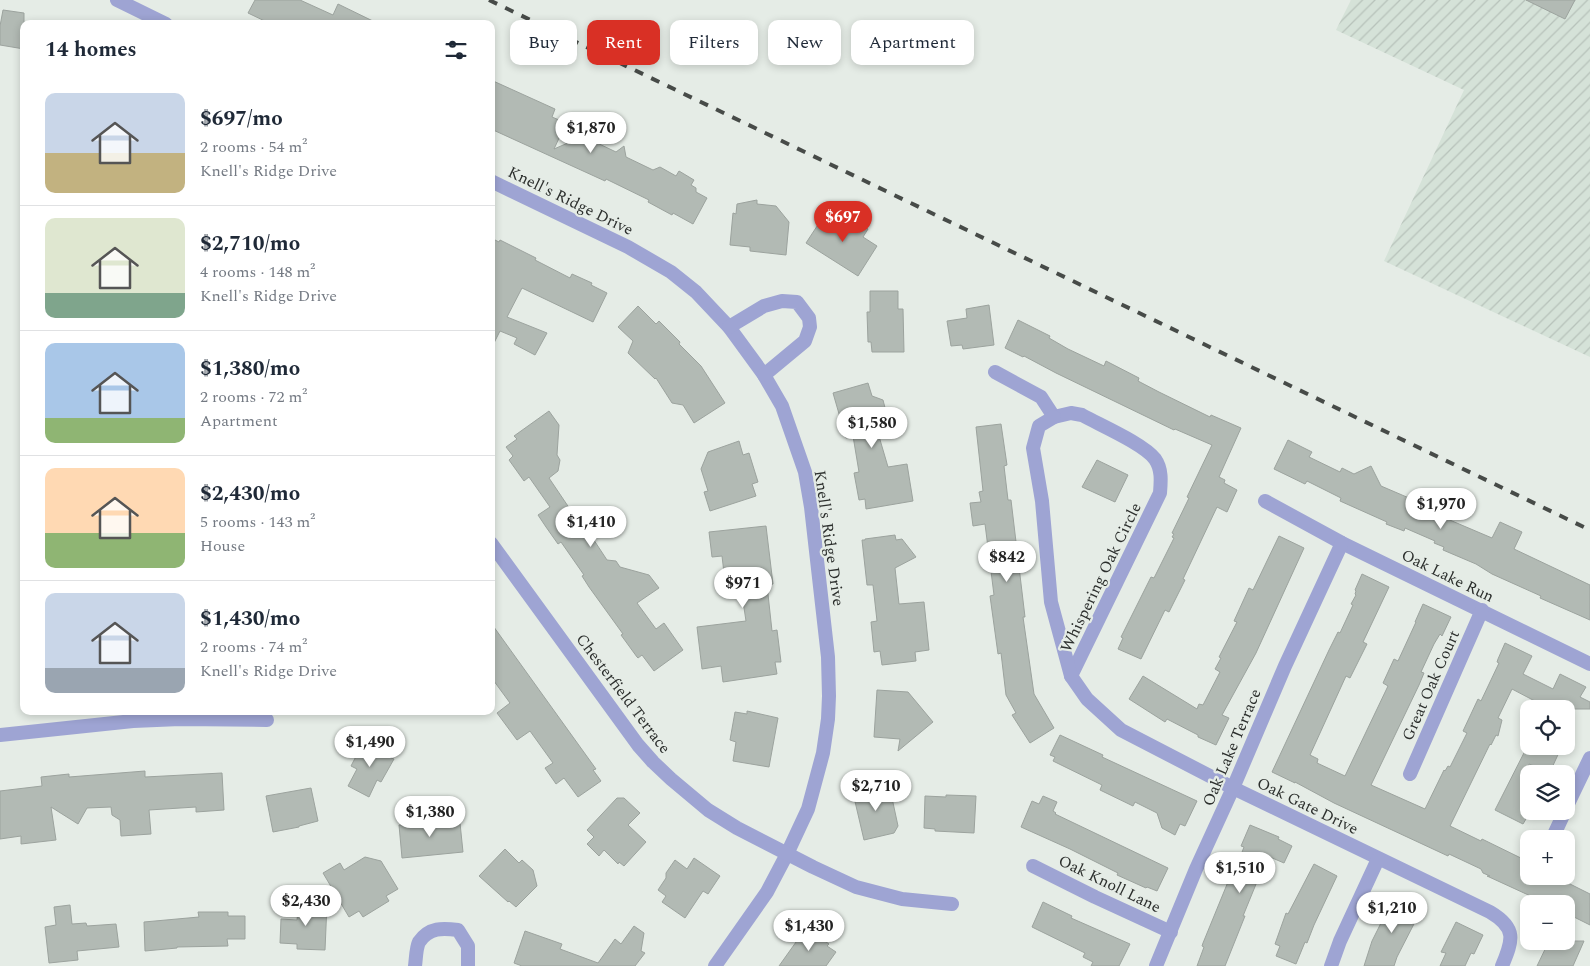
<!DOCTYPE html>
<html lang="en">
<head>
<meta charset="utf-8">
<style>
  :root { --surface:#fff; --page:#f6f6f7; --text:#1f2937; --muted:#747a83; --line:#e0e1e3; --accent:#d93025 }
  body { margin:0; font-family:Spectral,serif; background:var(--page); color:var(--text); height:100vh; display:flex; flex-direction:column; font-size:19px; white-space:nowrap }
  * { box-sizing:border-box; margin:0 }
  p { font-size:16px; color:var(--muted) }
  .icon { flex:none; width:28px; height:28px; fill:none; stroke:currentColor; stroke-width:2; stroke-linecap:round; stroke-linejoin:round }
  .map { position:relative; flex:1; overflow:hidden }
  .panel { position:absolute; left:20px; top:20px; width:475px; height:695px; display:flex; flex-direction:column; background:var(--surface); border-radius:10px; box-shadow:0 2px 8px #0003 }
  .panel>* { flex:none }
  .banner { position:absolute; left:510px; top:20px; width:475px; height:45px; display:flex; gap:10px }
  .buttons { position:absolute; left:1520px; top:700px; display:grid; gap:10px }
  .buttons a { display:grid; place-items:center; width:55px; height:55px; border-radius:10px; background:var(--surface); box-shadow:0 2px 8px #0003; font-size:25px }
  .price { position:absolute; translate:-50% -42px; padding:0 11px; border-radius:18px; background:#fff; color:#222; font-size:16px; line-height:32px; filter:drop-shadow(0 1px 2px #0008) }
  .price::after { content:''; position:absolute; left:50%; top:30px; width:15px; height:11px; margin-left:-8px; background:inherit; clip-path:polygon(0 0,100% 0,50% 100%) }
  .price.selected { background:var(--accent); color:#fff }
  ul { padding:0; list-style:none }
  li { display:flex; align-items:center; gap:15px; height:125px; padding:0 25px }
  li+li { border-top:1px solid var(--line) }
  li span { display:grid; place-items:center; flex:none; width:140px; height:100px; border-radius:10px; color:#555 }
  li>.icon { margin-inline-start:auto }
  span .icon { width:60px; height:60px; fill:#fffc; stroke-width:1 }
  li b { font-size:21px }
  h2 { display:flex; justify-content:space-between; align-items:center; height:60px; padding:0 25px; font-size:21px }
  .tag { padding:0 18px; border-radius:10px; background:var(--surface); box-shadow:0 2px 8px #0003; font-size:18px; line-height:45px }
  .tag.selected { background:var(--accent); color:#fff }
  .map>svg:first-child { display:block }
  .industrial { fill:url(#industrial-furrows) }
  .building { fill:#b2bab4; stroke:#9ca39e }
  .lines { fill:none; stroke-linecap:round; stroke-linejoin:round }
  .minor { stroke:#9ea4d3; stroke-width:14 }
  .rail { stroke:#474b48; stroke-width:4; stroke-dasharray:9 9; stroke-linecap:butt }
  .labels { text-anchor:middle; stroke-width:4.5; stroke-linejoin:round; paint-order:stroke }
  .street-label { font-size:16px; fill:#2c2f2d; stroke:#e5ece6 }
</style>
</head>
<body>
<div class="map">
<svg width="1590" height="966" viewBox="0 0 1590 966">
  <defs>
    <pattern id="industrial-furrows" width="10" height="10" patternUnits="userSpaceOnUse" patternTransform="scale(1.25)"><rect width="10" height="10" fill="#d5e2d8"/><path d="M-1 1l2-2M0 10L10 0M9 11l2-2" fill="none" stroke="#b7c2ba"/></pattern>
  </defs>
  <rect width="100%" height="100%" fill="#e5ece6"/>
  <!-- industrial -->
  <path class="industrial" d="M1351,0H1590V357L1384,261L1464,90L1336,30Z"/>
  <!-- building -->
  <g class="building">
    <path d="M255,0H300L333,15L338,4L379,24H271L248,13Z"/>
    <path d="M1526,0H1575L1565,19Z"/>
    <path d="M3,10L24,13V49L0,45V26Z"/>
    <path d="M491,80L555,109L552,117L566,123L554,149L591,133L593,141L616,152L624,146L626,157L653,170L660,167L676,176L679,171L694,180L691,185L696,188V192L707,198L693,224L673,213L672,215L648,202L649,200L606,179L605,181L491,129Z"/>
    <path d="M757,200V204L776,206L789,222L786,255L750,251V247L730,245L733,213L736,214L737,204Z"/>
    <path d="M825,214L843,225L848,217L868,229L863,237L877,246L858,276L806,243Z"/>
    <path d="M491,238L499,242L500,240L536,258L535,260L570,278L572,274L592,283L591,285L607,293L593,322L522,288L507,317L547,333L535,355L514,344L517,338L500,331L491,349Z"/>
    <path d="M870,291H898V309H903L904,352H872L871,342H868L867,312H870Z"/>
    <path d="M989,305L994,345L963,349L962,345L951,346L947,321L967,318L966,309Z"/>
    <path d="M638,306L656,324L659,321L680,342L679,344L701,366L725,403L694,423L683,405L672,403L656,378L655,379L628,353L633,341L618,327Z"/>
    <path d="M1018,320L1050,336L1049,338L1068,349L1104,366L1106,361L1139,378L1138,381L1159,392L1210,417L1211,415L1241,428L1219,477L1225,480L1224,483L1237,490L1227,512L1217,507L1183,579L1185,580L1169,612L1165,610L1141,659L1118,649L1123,638L1121,637L1151,577L1154,578L1174,538L1172,537L1174,534L1172,533L1189,498L1187,497L1212,445L1175,429L1174,430L1056,373L1024,356L1023,357L1005,348Z"/>
    <path d="M868,383L872,396L883,400L889,423L876,426L888,467L907,464L913,501L866,509L865,499L859,500L854,473L859,472L853,436L846,438L833,393Z"/>
    <path d="M549,411L559,425L557,455L560,460L558,471L549,478L576,518H584V525L607,560L616,561L620,567L649,575L659,588L637,603L656,629L664,623L683,650L654,671L642,655L638,658L637,657L621,635L623,634L589,587L582,576L584,575L561,542L558,544L546,527L538,515L550,507L529,477L524,481L509,460L513,456L506,447L517,439L514,436Z"/>
    <path d="M1001,424L1007,465L1004,466L1008,500H1011L1025,617H1023L1034,694L1054,728L1030,743L1012,715L1016,713L1006,695L1001,653L998,654L990,596L994,595L985,524L973,526L970,503L981,502L979,492L983,491L976,427Z"/>
    <path d="M1288,440L1312,452L1309,457L1340,472L1342,468L1354,474L1371,466L1381,486L1416,501L1413,509L1444,522L1445,518L1492,538L1500,522L1522,532L1514,549L1590,585V620L1540,598L1541,596L1492,574L1476,564L1443,550L1444,547L1434,543L1435,541L1405,528L1404,531L1386,524L1387,522L1340,501L1341,498L1307,481L1305,484L1274,469Z"/>
    <path d="M739,441L743,455L749,453L758,482L752,484L756,496L710,511L704,492L708,491L701,469L708,452Z"/>
    <path d="M1097,460L1128,475L1115,502L1082,487Z"/>
    <path d="M766,526L773,584L767,585L772,631L777,630L781,662H775L777,674L723,682L721,666L702,669L697,627L746,621L741,588L726,590L722,556L712,557L709,532Z"/>
    <path d="M895,535L896,540L902,539L916,557L895,568L899,604L924,602L929,650L915,652L916,661L882,665L880,651L874,652L871,622L877,621L873,585H867L862,540H865V539Z"/>
    <path d="M1279,536L1304,548L1256,653L1222,715L1229,718L1216,745L1198,737V735L1167,719L1165,722L1129,699L1143,676L1197,709L1199,704L1203,705L1220,672L1215,669L1221,658L1219,657L1237,622L1234,621L1249,588L1253,590Z"/>
    <path d="M1362,574L1389,587L1363,642L1367,644L1350,678L1346,676L1310,755L1318,759L1317,763L1345,776L1388,686L1383,683L1394,659L1398,661L1416,622H1415L1423,604L1451,617L1442,636L1440,634L1434,644L1421,672L1424,673L1419,685L1371,785L1425,809L1444,770L1445,771L1448,766L1450,767L1467,733L1463,731L1478,699L1481,701L1499,663L1497,662L1498,659L1505,643L1532,656L1523,674L1553,689L1560,674L1586,687L1580,697L1590,702V709H1550L1512,689L1498,718L1502,720L1498,736L1496,735L1491,745L1490,744L1450,826L1481,841L1482,839L1529,862V876H1554L1590,894V925L1566,913V904H1548L1487,876H1490L1483,873L1481,869L1449,854L1448,856L1334,803L1295,782V783L1272,772L1329,650L1338,632L1340,633L1353,605L1351,604L1356,595L1355,594L1356,591L1355,590Z"/>
    <path d="M491,623L596,769L593,770L601,781L578,797L564,778L556,784L554,781L545,768L553,763L530,731L517,740L497,713L510,703L491,677Z"/>
    <path d="M877,690L908,692L933,722L898,751L900,739L874,737Z"/>
    <path d="M747,711L778,718L769,767L733,761L736,742L730,740L735,712L747,714Z"/>
    <path d="M1060,735L1103,755L1102,757L1197,801L1185,826L1180,824L1175,835L1162,828L1157,813L1135,802L1133,806L1100,790L1102,785L1053,761L1055,757L1050,755Z"/>
    <path d="M364,741L392,756L391,758L394,759L381,782L377,780L369,797L348,786L357,769L351,766Z"/>
    <path d="M1529,743V746H1562L1550,772L1529,764V814L1523,824L1495,810Z"/>
    <path d="M145,771V777L222,773L224,810L196,812V807L149,810L151,834L121,836L120,820L112,815L111,807L87,808L78,824L51,807L56,840L21,844V836L0,839V791L42,786L41,777L69,774V777Z"/>
    <path d="M889,784L898,826L894,833L864,840L853,793Z"/>
    <path d="M311,788L318,821L299,826V827L273,832L266,796Z"/>
    <path d="M946,795L976,796L974,833L935,831V829L924,828L925,796L946,797Z"/>
    <path d="M1043,796L1057,802L1053,811L1056,813L1055,814L1168,868L1157,891L1147,887L1146,888L1117,875L1118,873L1070,849L1021,827L1032,801L1039,804Z"/>
    <path d="M617,798H624L640,813L628,825L646,842L624,866L619,862L618,864L604,850L599,856L587,844L594,837L587,830Z"/>
    <path d="M438,814L439,821H445L447,824L460,823L463,852L402,858L399,825L422,824V815Z"/>
    <path d="M1250,825L1279,837L1278,839L1292,846L1284,863L1270,857L1265,868L1263,867L1243,916H1245L1225,966H1197L1204,947L1202,946L1203,943L1230,877L1232,878L1244,847L1241,846Z"/>
    <path d="M505,849L519,863L522,860L533,870L537,886L516,907L509,901L508,902L479,876Z"/>
    <path d="M365,857L381,861L398,889L386,896L389,901L363,917L359,911L349,917L323,873L340,863L344,870Z"/>
    <path d="M694,858L720,876L708,894L703,891L685,918L662,902L666,896L658,890L666,878V873L675,860L687,869Z"/>
    <path d="M1314,864L1337,876L1314,925L1307,943L1305,942L1296,964L1276,956L1280,946L1275,944L1286,913L1288,914Z"/>
    <path d="M1398,896L1417,906L1412,916L1417,918L1397,957L1394,966H1364L1372,941L1385,915L1387,916Z"/>
    <path d="M299,902L327,904L325,950L297,949V944L280,943L281,919L297,920Z"/>
    <path d="M1043,902L1072,916L1071,918L1130,944L1119,966H1091L1093,962L1083,957L1085,953L1032,927Z"/>
    <path d="M70,905L72,924L86,923L87,926L116,924L119,947L77,951L78,960L49,963L45,927L56,925L54,907Z"/>
    <path d="M198,912H228V916H245V939H227L228,946L177,947V948L145,951L144,922L199,917Z"/>
    <path d="M1456,922L1483,935L1474,954L1471,953L1465,966H1440L1446,953L1441,952Z"/>
    <path d="M634,926L644,933L641,951L645,953L635,966H522L514,963L525,931L562,944L560,949L598,963L615,939L621,944Z"/>
    <path d="M806,928L829,944L827,946L836,952L826,966H779Z"/>
    <path d="M1549,941H1584L1573,966H1537Z"/>
  </g>
  <g class="lines">
    <!-- minor -->
    <g class="minor">
      <path d="M117,0L166,24"/>
      <path d="M491,181L628,247L671,272L696,292L729,327L764,375L782,406L805,472L811,507L828,657L829,696L828,719L823,753L808,809L787,854L767,892L715,966"/>
      <path d="M729,327L764,306L782,301L797,302L809,318L810,327L805,341L764,375"/>
      <path d="M995,372L1041,397L1054,417L1071,413L1082,415C1100,425 1144,444 1155,459C1162,469 1161,481 1160,493L1071,676"/>
      <path d="M1054,417L1039,426L1033,448L1042,501L1051,602L1071,676L1087,699L1121,730L1233,788L1490,912C1517,928 1513,940 1502,966"/>
      <path d="M1265,501L1342,543L1590,664"/>
      <path d="M491,543L638,745L653,762L671,779L708,810L737,828L813,867L856,887L902,899L952,904"/>
      <path d="M0,735L133,721L180,719L267,720"/>
      <path d="M1410,774L1482,610"/>
      <path d="M1566,808L1590,758"/>
      <path d="M1552,839L1565,811"/>
      <path d="M1033,866L1095,897L1171,932"/>
      <path d="M415,966C416,959 416,948 419,942C429,927 443,928 458,930L468,946V966"/>
      <path d="M1156,966L1196,869L1233,788L1285,666L1342,543"/>
      <path d="M1331,966L1340,941L1378,859"/>
    </g>
    <!-- rail -->
    <path class="rail" d="M489,0L1590,530"/>
  </g>
  <g class="labels">
    <!-- street labels -->
    <g class="street-label">
      <text transform="translate(571 200) rotate(26)" y="6">Knell's Ridge Drive</text>
      <text transform="translate(830 538) rotate(82)" y="6">Knell's Ridge Drive</text>
      <text transform="translate(1448 575) rotate(26)" y="6">Oak Lake Run</text>
      <text transform="translate(1100 577) rotate(-64)" y="6">Whispering Oak Circle</text>
      <text transform="translate(1430 685) rotate(-66)" y="6">Great Oak Court</text>
      <text transform="translate(624 693) rotate(53)" y="6">Chesterfield Terrace</text>
      <text transform="translate(1231 747) rotate(-67)" y="6">Oak Lake Terrace</text>
      <text transform="translate(1308 805) rotate(26)" y="6">Oak Gate Drive</text>
      <text transform="translate(1110 883) rotate(26)" y="6">Oak Knoll Lane</text>
    </g>
  </g>
</svg>
<div class="buttons">
<a><svg class="icon" aria-label="locate" viewBox="0 0 24 24"><circle cx="12" cy="12" r="6"/><path d="M12 2v4M12 18v4M2 12h4M18 12h4"/></svg></a>
<a><svg class="icon" aria-label="layers" viewBox="0 0 24 24"><path d="M12 4l9 5-9 5-9-5zM3 14l9 5 9-5"/></svg></a>
<a>+</a>
<a>−</a>
</div>
<b class="price" style="left:591px;top:154px">$1,870</b>
<b class="price selected" style="left:843px;top:243px">$697</b>
<b class="price" style="left:872px;top:449px">$1,580</b>
<b class="price" style="left:1441px;top:530px">$1,970</b>
<b class="price" style="left:591px;top:548px">$1,410</b>
<b class="price" style="left:1007px;top:583px">$842</b>
<b class="price" style="left:743px;top:609px">$971</b>
<b class="price" style="left:370px;top:768px">$1,490</b>
<b class="price" style="left:876px;top:812px">$2,710</b>
<b class="price" style="left:430px;top:838px">$1,380</b>
<b class="price" style="left:1240px;top:894px">$1,510</b>
<b class="price" style="left:306px;top:927px">$2,430</b>
<b class="price" style="left:1392px;top:934px">$1,210</b>
<b class="price" style="left:809px;top:952px">$1,430</b>
<div class="banner">
<a class="tag">Buy</a>
<a class="tag selected">Rent</a>
<a class="tag">Filters</a>
<a class="tag">New</a>
<a class="tag">Apartment</a>
</div>
<section class="panel">
<h2>14 homes<svg class="icon" aria-label="filters" viewBox="0 0 24 24"><path d="M4 7h16M4 17h16"/><circle cx="9" cy="7" r="2"/><circle cx="15" cy="17" r="2"/></svg></h2>
<ul>
<li><span style="background:linear-gradient(#c9d6e8 60%,#c2b280 0)"><svg class="icon" aria-label="home" viewBox="0 0 24 24"><path d="M3 11l9-7 9 7M6 9v11h12V9"/></svg></span><div><b>$697/mo</b><p>2 rooms · 54 m²</p><p>Knell's Ridge Drive</p></div></li>
<li><span style="background:linear-gradient(#dfe7d0 75%,#7fa58c 0)"><svg class="icon" aria-label="home" viewBox="0 0 24 24"><path d="M3 11l9-7 9 7M6 9v11h12V9"/></svg></span><div><b>$2,710/mo</b><p>4 rooms · 148 m²</p><p>Knell's Ridge Drive</p></div></li>
<li><span style="background:linear-gradient(#a9c7e8 75%,#8fb573 0)"><svg class="icon" aria-label="home" viewBox="0 0 24 24"><path d="M3 11l9-7 9 7M6 9v11h12V9"/></svg></span><div><b>$1,380/mo</b><p>2 rooms · 72 m²</p><p>Apartment</p></div></li>
<li><span style="background:linear-gradient(#ffd9b3 65%,#8fb573 0)"><svg class="icon" aria-label="home" viewBox="0 0 24 24"><path d="M3 11l9-7 9 7M6 9v11h12V9"/></svg></span><div><b>$2,430/mo</b><p>5 rooms · 143 m²</p><p>House</p></div></li>
<li><span style="background:linear-gradient(#c9d6e8 75%,#9aa5b1 0)"><svg class="icon" aria-label="home" viewBox="0 0 24 24"><path d="M3 11l9-7 9 7M6 9v11h12V9"/></svg></span><div><b>$1,430/mo</b><p>2 rooms · 74 m²</p><p>Knell's Ridge Drive</p></div></li>
</ul>
</section>
</div>
</body>
</html>
